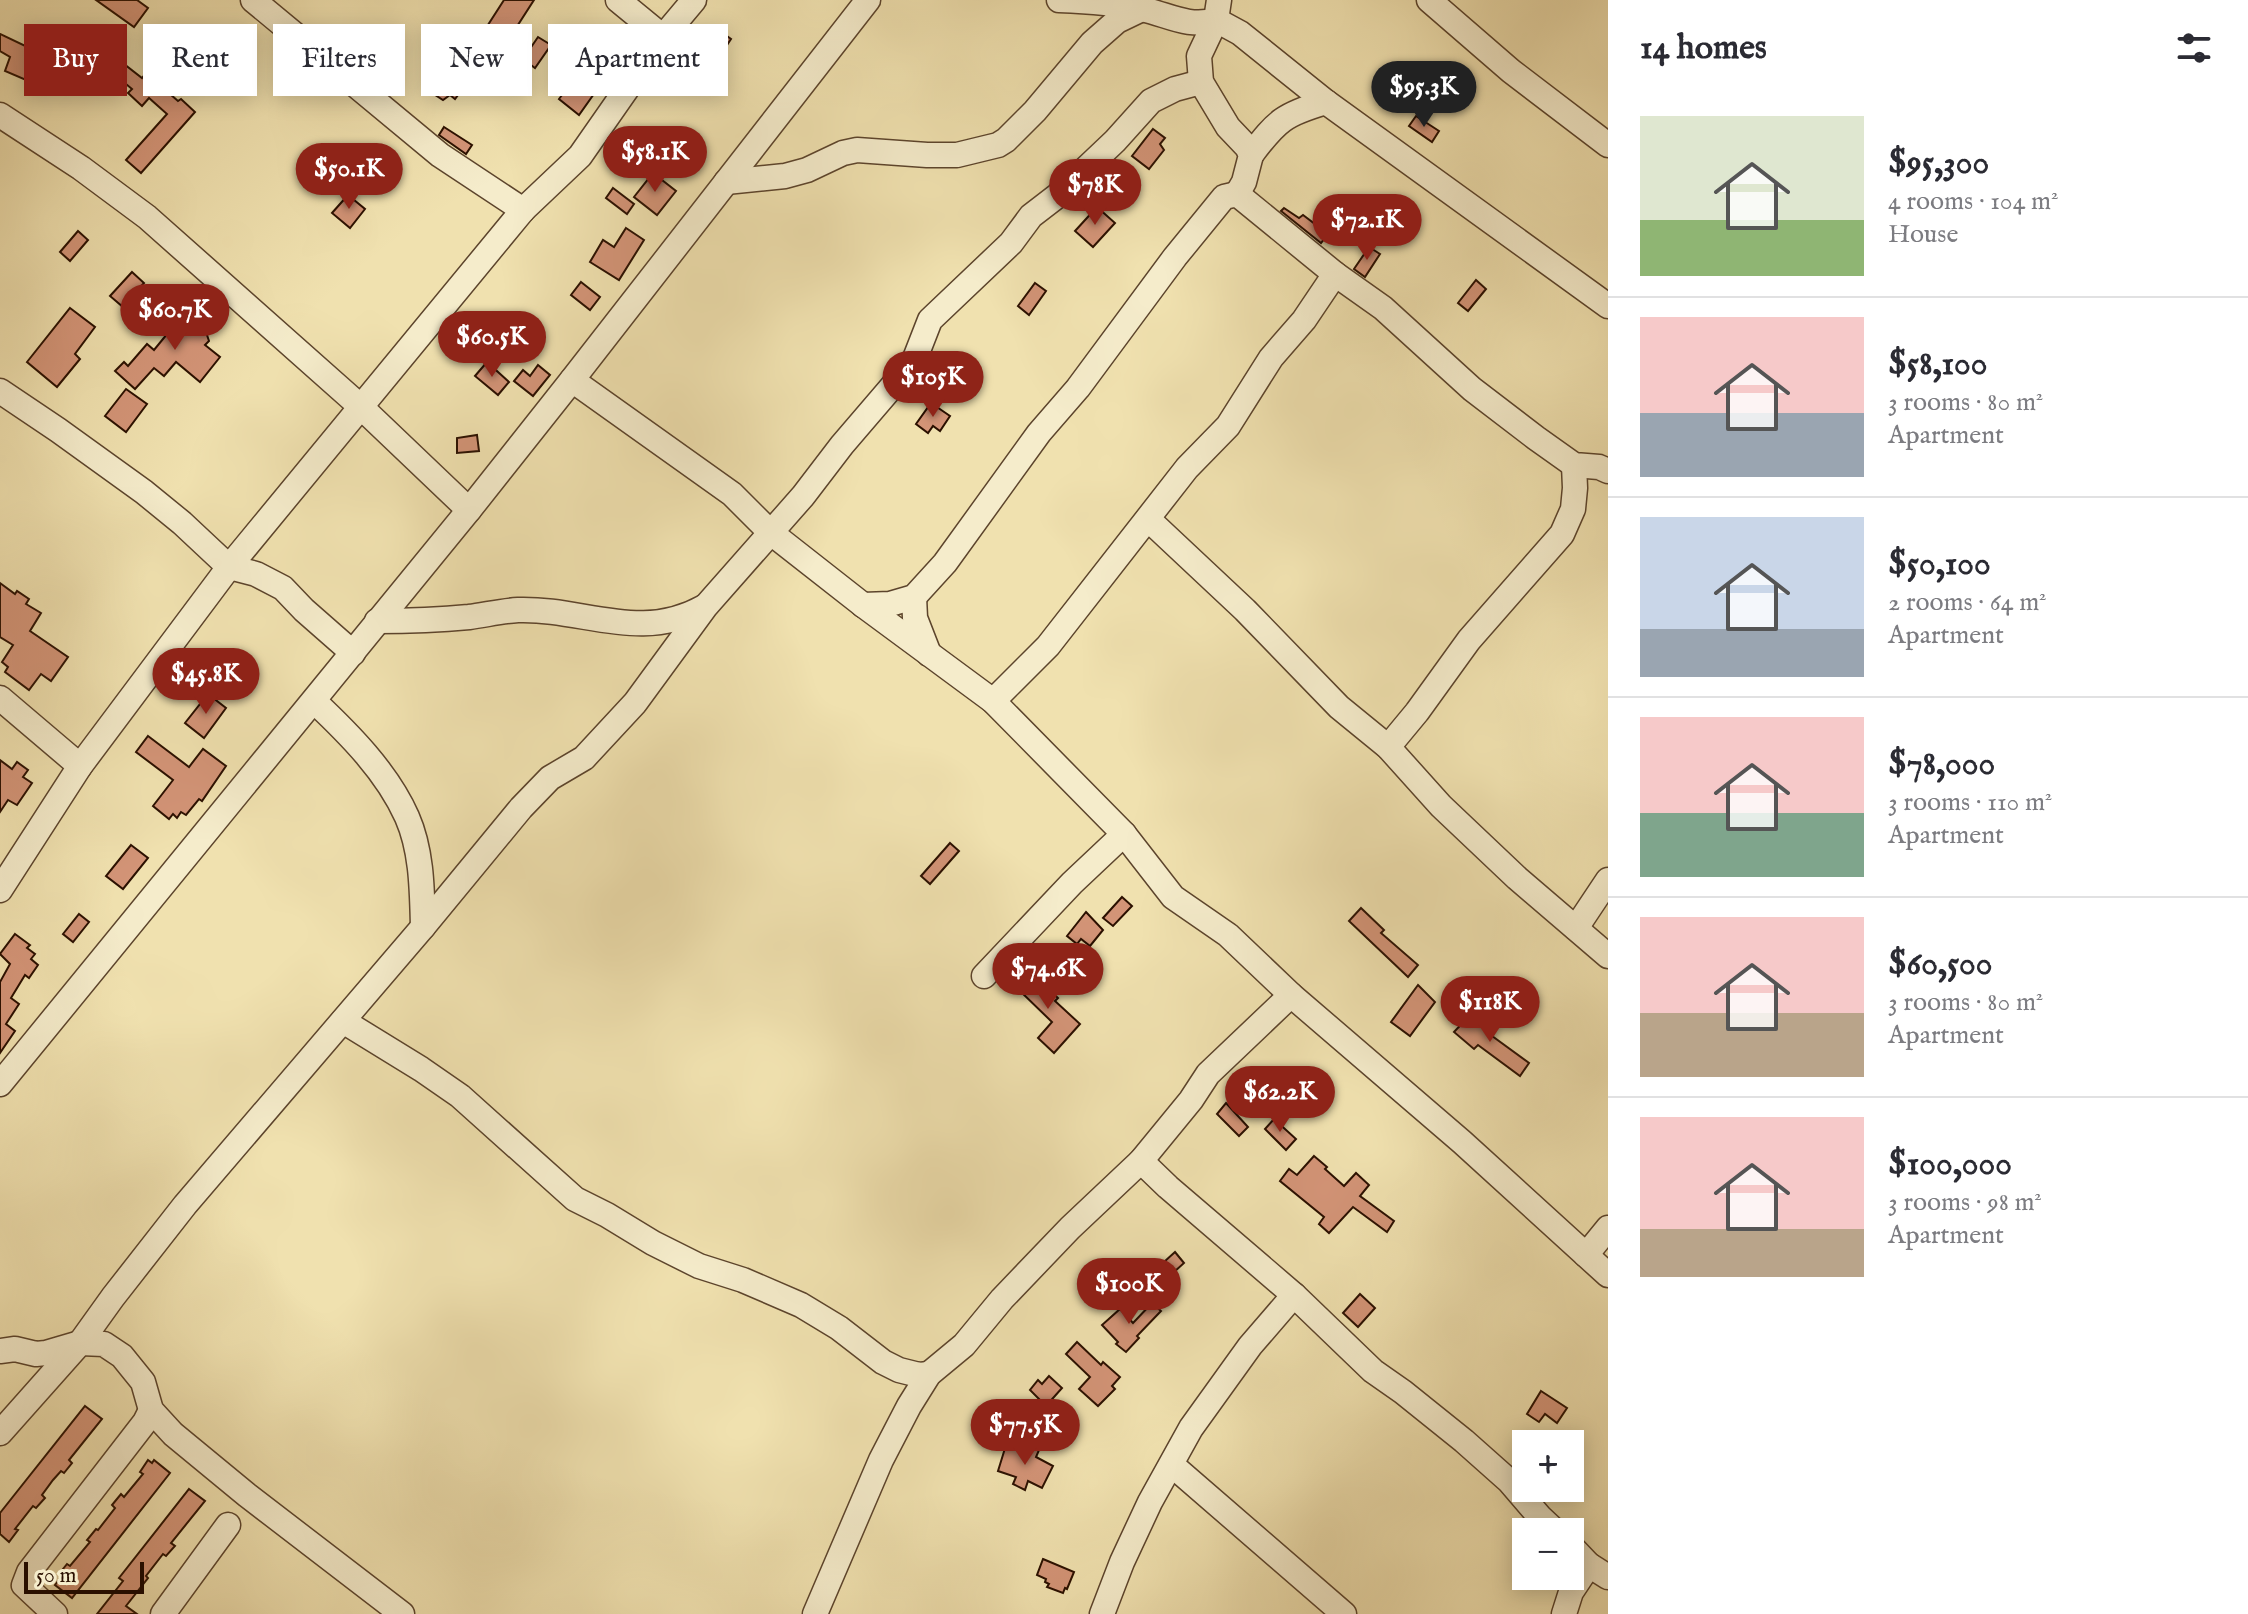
<!DOCTYPE html>
<html lang="en">
<head>
<meta charset="utf-8">
<style>
  :root { --surface:#fff; --page:#f7f7f7; --text:#2b2b33; --muted:#7c7c81; --line:#e1e1e2; --accent:#8f2418 }
  body { margin:0; font-family:"IM FELL English",serif; background:var(--page); color:var(--text); height:100vh; display:flex; flex-direction:column; font-size:30px; white-space:nowrap }
  * { box-sizing:border-box; margin:0 }
  p { font-size:26px; color:var(--muted) }
  .icon { flex:none; width:44px; height:44px; fill:none; stroke:currentColor; stroke-width:2; stroke-linecap:round; stroke-linejoin:round }
  .map { position:relative; flex:1; overflow:hidden }
  .panel { display:flex; flex-direction:column; background:var(--surface); width:640px }
  .panel>* { flex:none }
  .hud { position:absolute; left:24px; top:24px; width:760px; height:72px; display:flex; gap:16px }
  .tools { position:absolute; left:1512px; top:1430px; display:grid; gap:16px }
  .tools a { display:grid; place-items:center; width:72px; height:72px; border-radius:0px; background:var(--surface); box-shadow:0 4px 20px #0003; font-size:40px }
  .scale { position:absolute; left:24px; bottom:20px; width:120px; box-sizing:border-box; padding-left:8px; border:4px solid #2b1000; border-top:0; font-size:22px; line-height:28px; white-space:nowrap; color:#2b1000; -webkit-text-stroke:6px #f5eccb; paint-order:stroke }
  .price { position:absolute; translate:-50% -68px; padding:0 18px; border-radius:28px; background:var(--accent); color:#fff; font-size:26px; line-height:52px; filter:drop-shadow(0 2px 4px #0008) }
  .price::after { content:''; position:absolute; left:50%; top:48px; width:24px; height:18px; margin-left:-12px; background:inherit; clip-path:polygon(0 0,100% 0,50% 100%) }
  .price.selected { background:#222; color:#fff }
  ul { padding:0; list-style:none }
  li { display:flex; align-items:center; gap:24px; height:200px; padding:0 32px }
  li+li { border-top:2px solid var(--line) }
  li span { display:grid; place-items:center; flex:none; width:224px; height:160px; border-radius:0px; color:#555 }
  li>.icon { margin-inline-start:auto }
  span .icon { width:96px; height:96px; fill:#fffc; stroke-width:1 }
  li b { font-size:34px }
  h2 { display:flex; justify-content:space-between; align-items:center; height:96px; padding:0 32px; font-size:34px }
  .chip { padding:0 28px; border-radius:0px; background:var(--surface); box-shadow:0 4px 20px #0003; font-size:28px; line-height:72px }
  .chip.selected { background:var(--accent); color:#fff }
  main { display:flex; flex:1; min-height:0 }
  .map>svg:first-child { display:block }
  .building { fill:#d39477; stroke:#2b1000; stroke-width:2 }
  .lines { fill:none; stroke-linecap:round; stroke-linejoin:round }
  .minor-casing { stroke:#5c442c; stroke-width:27 }
  .minor { stroke:#f5eccb; stroke-width:24 }
</style>
</head>
<body>
<main>
<div class="map">
<svg width="1608" height="1614" viewBox="0 0 1608 1614">
  <rect width="100%" height="100%" fill="#f0e1af"/>
  <filter id="stains"><feTurbulence type="fractalNoise" baseFrequency=".0025" numOctaves="4"/><feColorMatrix values="0 0 0 0 .2 0 0 0 0 .09 0 0 0 0 .02 0 0 0 .5 -.17"/></filter>
  <radialGradient id="worn" r=".72"><stop offset=".6" stop-color="#630" stop-opacity="0"/><stop offset="1" stop-color="#630" stop-opacity=".3"/></radialGradient>
  <!-- building -->
  <g class="building">
    <path d="M96,0H137L148,8L134,27Z"/>
    <path d="M504,0H534L507,42L486,28Z"/>
    <path d="M716,28L731,39L721,54L705,43Z"/>
    <path d="M0,34L38,52L26,80L5,71L10,57L0,51Z"/>
    <path d="M571,36L591,51L596,48L606,54L605,61L613,67L579,115L559,99L575,78L557,55Z"/>
    <path d="M538,37L551,45L535,68L523,59Z"/>
    <path d="M202,43L218,58L216,64L221,77L212,86L208,83L201,85L188,73L193,67L186,60Z"/>
    <path d="M110,53L142,78L146,73L178,101L181,99L195,112L141,173L126,160L167,114L149,98L142,106L128,93L132,89L102,64Z"/>
    <path d="M479,57L491,65L479,84L466,75Z"/>
    <path d="M442,71L464,87L455,99L450,95L443,100L429,91Z"/>
    <path d="M1416,116L1439,131L1432,142L1409,126Z"/>
    <path d="M444,127L472,145L466,154L439,135Z"/>
    <path d="M1153,129L1165,138L1160,144L1164,150L1149,169L1132,156Z"/>
    <path d="M653,173L676,191L657,215L634,197Z"/>
    <path d="M613,188L634,204L627,214L606,198Z"/>
    <path d="M348,195L365,209L350,228L332,213Z"/>
    <path d="M1097,207L1115,223L1093,247L1075,231Z"/>
    <path d="M1284,208L1299,218L1303,215L1328,234L1321,243L1281,211Z"/>
    <path d="M626,228L644,240L619,280L590,262L603,240L614,247Z"/>
    <path d="M78,231L88,240L70,261L60,252Z"/>
    <path d="M1369,247L1380,254L1365,277L1354,269Z"/>
    <path d="M132,272L144,283L123,307L110,296Z"/>
    <path d="M1476,280L1486,289L1468,311L1458,303Z"/>
    <path d="M581,282L600,297L590,310L571,295Z"/>
    <path d="M1035,283L1046,291L1029,315L1018,306Z"/>
    <path d="M70,308L95,327L75,354L80,359L57,387L27,362Z"/>
    <path d="M199,311L215,326L207,335L209,341L205,345L220,357L200,382L176,362L164,376L154,368L135,389L115,371L124,362L128,366L147,344L154,350L185,312L191,319Z"/>
    <path d="M487,362L509,382L498,395L475,376Z"/>
    <path d="M538,365L550,375L533,396L514,381L523,370L530,376Z"/>
    <path d="M126,389L147,404L126,432L105,416Z"/>
    <path d="M931,403L950,416L940,431L933,426L928,433L916,424Z"/>
    <path d="M477,435L479,451L457,453V438Z"/>
    <path d="M0,583L15,594L17,591L29,599L26,604L41,613L30,631L68,657L51,681L41,674L29,690L5,672L8,667L2,662L13,645L0,637Z"/>
    <path d="M208,694L226,708L204,738L185,723Z"/>
    <path d="M148,736L189,767L203,749L226,766L202,801L199,799L186,815L181,812L177,818L173,814L169,819L153,806L173,780L136,752Z"/>
    <path d="M0,760L12,769L17,762L28,770L23,777L32,783L17,805L8,800L0,812Z"/>
    <path d="M950,843L959,851L930,884L921,876Z"/>
    <path d="M131,845L148,858L123,889L106,876Z"/>
    <path d="M1122,897L1132,906L1113,926L1103,918Z"/>
    <path d="M1361,908L1384,930L1381,933L1418,965L1408,977L1349,921Z"/>
    <path d="M1086,912L1103,930L1090,946L1081,939L1077,944L1067,936Z"/>
    <path d="M79,914L89,922L73,942L63,934Z"/>
    <path d="M15,934L30,945L27,948L35,954L31,959L38,965L29,978L25,975L11,998L19,1004L6,1024L15,1031L0,1053V982L10,964L0,954Z"/>
    <path d="M1026,968L1058,998L1055,1001L1080,1024L1054,1053L1038,1038L1052,1022L1020,991L1022,989L1014,982Z"/>
    <path d="M1418,985L1435,1002L1410,1036L1391,1022Z"/>
    <path d="M1471,1014L1490,1030L1488,1033L1529,1063L1520,1076L1478,1045L1474,1049L1454,1032Z"/>
    <path d="M1226,1103L1248,1127L1239,1136L1217,1114Z"/>
    <path d="M1274,1119L1296,1139L1286,1150L1265,1129Z"/>
    <path d="M1314,1156L1327,1167L1325,1169L1344,1186L1356,1173L1369,1185L1360,1196L1394,1221L1387,1232L1353,1207L1329,1233L1319,1224L1324,1217L1280,1181L1289,1169L1297,1175Z"/>
    <path d="M1175,1252L1184,1263L1163,1282L1154,1271Z"/>
    <path d="M1360,1294L1375,1308L1358,1327L1343,1313Z"/>
    <path d="M1152,1303L1161,1311L1137,1336L1139,1338L1126,1352L1116,1344L1118,1342L1102,1325L1120,1309L1133,1323Z"/>
    <path d="M1077,1342L1101,1365L1103,1362L1120,1377L1112,1386L1115,1389L1098,1406L1079,1389L1090,1377L1066,1354Z"/>
    <path d="M1049,1376L1062,1388L1046,1406L1030,1390L1038,1380L1042,1384Z"/>
    <path d="M1541,1391L1567,1408L1557,1423L1545,1414L1539,1422L1527,1414Z"/>
    <path d="M85,1406L102,1419L69,1460L72,1463L64,1473L61,1471L53,1480L42,1495L45,1498L36,1508L33,1506L15,1529L18,1530L9,1542L0,1534V1513Z"/>
    <path d="M1056,1408L1068,1420L1043,1444L1030,1433Z"/>
    <path d="M1006,1445L1028,1453L1031,1447L1039,1450L1036,1457L1053,1466L1042,1488L1028,1481L1025,1490L1013,1484L1016,1477L998,1471Z"/>
    <path d="M148,1460L152,1463L154,1460L170,1473L72,1598L55,1585L62,1576L59,1574L67,1564L70,1566L90,1542L87,1540L96,1529L98,1530L115,1508L112,1505L121,1494L124,1497L143,1474L140,1472Z"/>
    <path d="M189,1489L205,1501L171,1543L175,1546L166,1556L163,1554L146,1576L148,1578L126,1606L137,1614H97L123,1581L119,1578Z"/>
    <path d="M1043,1559L1074,1572L1067,1589L1065,1588L1063,1593L1047,1587L1049,1584L1045,1582L1046,1579L1037,1575Z"/>
  </g>
  <g class="lines">
    <defs>
      <g id="minor">
        <path d="M253,0L440,155L523,210"/>
        <path d="M618,0L663,37"/>
        <path d="M1059,0C1086,1 1115,3 1142,9C1169,15 1188,28 1216,20L1240,33L1326,102L1608,306"/>
        <path d="M1219,0L1216,20L1199,56L1201,82L1228,127L1247,147L1251,155L1244,182L1237,194"/>
        <path d="M1429,0L1511,71L1608,145"/>
        <path d="M0,115L81,168L147,217L361,407L469,510"/>
        <path d="M1251,155C1277,120 1285,114 1326,102"/>
        <path d="M726,182L785,176L807,170L843,153L857,150L927,155H957L998,145L1006,140L1035,111L1092,43L1117,21L1144,8"/>
        <path d="M572,380L732,494L770,532L863,605L993,701L1124,834L1173,897L1228,935L1291,995L1462,1142L1608,1275"/>
        <path d="M0,391L58,430L144,492L182,523L229,567L256,574L283,588L304,610L353,653"/>
        <path d="M1148,519L1245,610L1339,707L1388,747L1441,806L1517,878L1608,956"/>
        <path d="M914,597L915,618L929,654"/>
        <path d="M863,605L890,604L914,597L945,563L1039,433L1078,388L1175,257L1224,197L1237,194L1335,274L1383,308L1472,389L1536,438L1574,465L1599,467L1608,471"/>
        <path d="M377,621C408,621 438,620 469,617C485,615 501,611 518,610C584,608 640,643 704,607"/>
        <path d="M0,698L80,766"/>
        <path d="M314,701C349,734 387,772 407,817C422,851 422,890 423,927"/>
        <path d="M993,701L1048,646L1187,468L1228,426L1271,358L1304,320L1335,274"/>
        <path d="M1388,747L1417,712L1469,640L1562,534L1573,509L1575,488L1574,465"/>
        <path d="M0,890L80,766L229,567L523,210L580,156L663,37L694,0"/>
        <path d="M1576,928L1608,880"/>
        <path d="M984,976L1072,883L1124,834"/>
        <path d="M343,1021L421,1069L460,1096L575,1199L607,1215L653,1243L699,1266L743,1280L801,1305L839,1328L883,1362L899,1370L919,1375L929,1374"/>
        <path d="M0,1084L469,510L572,380L868,0"/>
        <path d="M1141,1161L1168,1187L1294,1295L1373,1371L1403,1392L1464,1441L1509,1481L1540,1517L1556,1532"/>
        <path d="M1586,1255L1608,1228"/>
        <path d="M0,1351L15,1349L36,1354L46,1353L80,1343L104,1344L122,1356L143,1382L151,1410L173,1434L247,1495L402,1614"/>
        <path d="M0,1433L80,1343L113,1297L185,1205L423,927L521,808L550,778L584,758L635,703L706,606L803,496L842,445L914,361L930,320L1011,243L1031,216L1057,196L1115,141L1151,101L1175,89L1201,82"/>
        <path d="M1172,1465L1344,1614"/>
        <path d="M1570,1545L1589,1565L1608,1577"/>
        <path d="M55,1614L24,1585L29,1572L145,1422L151,1410"/>
        <path d="M163,1614L228,1525"/>
        <path d="M815,1614L881,1460L909,1406L929,1374L964,1345L1002,1299L1070,1228L1141,1161L1191,1100L1208,1074L1291,995"/>
        <path d="M1102,1614L1122,1562L1150,1502L1191,1428L1250,1346L1294,1295"/>
        <path d="M1564,1614L1571,1592L1589,1565"/>
      </g>
    </defs>
    <!-- minor casing -->
    <use href="#minor" class="minor-casing"/>
    <!-- minor -->
    <use href="#minor" class="minor"/>
  </g>
  <rect width="100%" height="100%" filter="url(#stains)"/>
  <rect width="100%" height="100%" fill="url(#worn)"/>
</svg>
<div class="tools">
<a>+</a>
<a>−</a>
</div>
<div class="scale">50 m</div>
<b class="price selected" style="left:1424px;top:129px">$95.3K</b>
<b class="price" style="left:655px;top:194px">$58.1K</b>
<b class="price" style="left:349px;top:211px">$50.1K</b>
<b class="price" style="left:1095px;top:227px">$78K</b>
<b class="price" style="left:1367px;top:262px">$72.1K</b>
<b class="price" style="left:175px;top:352px">$60.7K</b>
<b class="price" style="left:492px;top:379px">$60.5K</b>
<b class="price" style="left:933px;top:419px">$105K</b>
<b class="price" style="left:206px;top:716px">$45.8K</b>
<b class="price" style="left:1048px;top:1011px">$74.6K</b>
<b class="price" style="left:1490px;top:1044px">$118K</b>
<b class="price" style="left:1280px;top:1134px">$62.2K</b>
<b class="price" style="left:1129px;top:1326px">$100K</b>
<b class="price" style="left:1025px;top:1467px">$77.5K</b>
<div class="hud">
<a class="chip selected">Buy</a>
<a class="chip">Rent</a>
<a class="chip">Filters</a>
<a class="chip">New</a>
<a class="chip">Apartment</a>
</div>
</div>
<section class="panel">
<h2>14 homes<svg class="icon" aria-label="filters" viewBox="0 0 24 24"><path d="M4 7h16M4 17h16"/><circle cx="9" cy="7" r="2"/><circle cx="15" cy="17" r="2"/></svg></h2>
<ul>
<li><span style="background:linear-gradient(#dfe7d0 65%,#8fb573 0)"><svg class="icon" aria-label="home" viewBox="0 0 24 24"><path d="M3 11l9-7 9 7M6 9v11h12V9"/></svg></span><div><b>$95,300</b><p>4 rooms · 104 m²</p><p>House</p></div></li>
<li><span style="background:linear-gradient(#f6c9c9 60%,#9aa5b1 0)"><svg class="icon" aria-label="home" viewBox="0 0 24 24"><path d="M3 11l9-7 9 7M6 9v11h12V9"/></svg></span><div><b>$58,100</b><p>3 rooms · 80 m²</p><p>Apartment</p></div></li>
<li><span style="background:linear-gradient(#c9d6e8 70%,#9aa5b1 0)"><svg class="icon" aria-label="home" viewBox="0 0 24 24"><path d="M3 11l9-7 9 7M6 9v11h12V9"/></svg></span><div><b>$50,100</b><p>2 rooms · 64 m²</p><p>Apartment</p></div></li>
<li><span style="background:linear-gradient(#f6c9c9 60%,#7fa58c 0)"><svg class="icon" aria-label="home" viewBox="0 0 24 24"><path d="M3 11l9-7 9 7M6 9v11h12V9"/></svg></span><div><b>$78,000</b><p>3 rooms · 110 m²</p><p>Apartment</p></div></li>
<li><span style="background:linear-gradient(#f6c9c9 60%,#b9a48a 0)"><svg class="icon" aria-label="home" viewBox="0 0 24 24"><path d="M3 11l9-7 9 7M6 9v11h12V9"/></svg></span><div><b>$60,500</b><p>3 rooms · 80 m²</p><p>Apartment</p></div></li>
<li><span style="background:linear-gradient(#f6c9c9 70%,#b9a48a 0)"><svg class="icon" aria-label="home" viewBox="0 0 24 24"><path d="M3 11l9-7 9 7M6 9v11h12V9"/></svg></span><div><b>$100,000</b><p>3 rooms · 98 m²</p><p>Apartment</p></div></li>
</ul>
</section>
</main>
</body>
</html>
